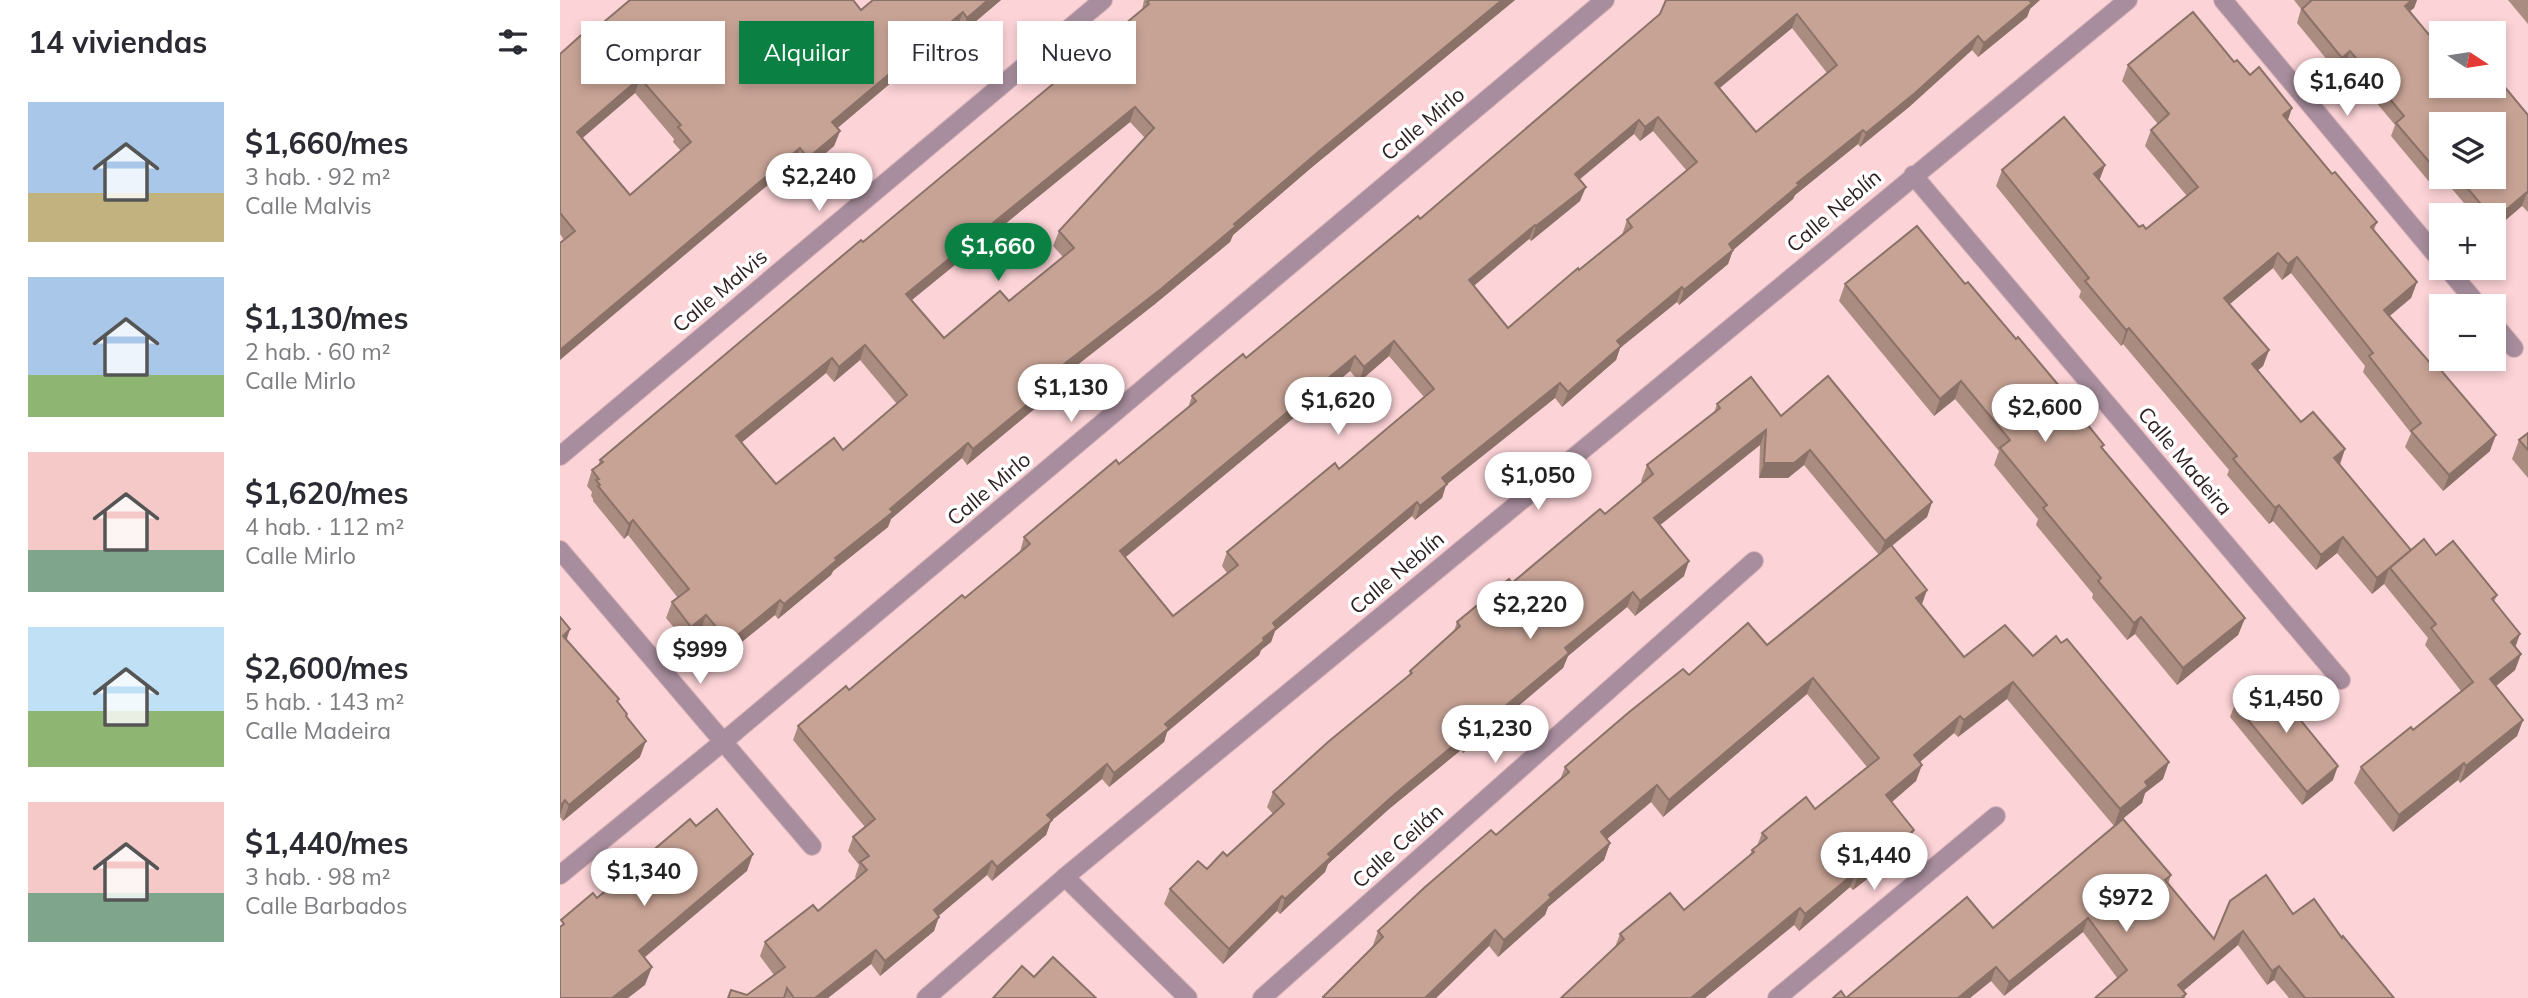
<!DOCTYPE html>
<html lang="es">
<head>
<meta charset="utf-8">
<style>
  :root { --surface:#fff; --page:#f2f2f3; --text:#2b2b33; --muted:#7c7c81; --accent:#0b8043 }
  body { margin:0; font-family:Mulish,sans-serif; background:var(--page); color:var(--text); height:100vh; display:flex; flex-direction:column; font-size:26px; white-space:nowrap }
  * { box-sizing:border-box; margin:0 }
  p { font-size:23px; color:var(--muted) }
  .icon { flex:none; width:38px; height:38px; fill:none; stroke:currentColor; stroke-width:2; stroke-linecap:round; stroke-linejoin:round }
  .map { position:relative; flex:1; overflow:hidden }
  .details { display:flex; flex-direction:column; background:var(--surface); width:560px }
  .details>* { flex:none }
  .guide { position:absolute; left:21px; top:21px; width:665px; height:63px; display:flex; gap:14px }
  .needle { width:46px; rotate:102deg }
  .fabs { position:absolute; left:1869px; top:21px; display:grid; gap:14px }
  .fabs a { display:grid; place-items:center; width:77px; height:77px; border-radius:0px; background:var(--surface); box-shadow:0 4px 10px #0003; font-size:35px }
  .price { position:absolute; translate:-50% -60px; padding:0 16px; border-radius:24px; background:#fff; color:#222; font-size:23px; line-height:46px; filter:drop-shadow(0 2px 4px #0008) }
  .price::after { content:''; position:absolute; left:50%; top:42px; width:21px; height:16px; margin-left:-10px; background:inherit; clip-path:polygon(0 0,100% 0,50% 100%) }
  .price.selected { background:var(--accent); color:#fff }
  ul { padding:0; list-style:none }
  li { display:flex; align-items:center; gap:21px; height:175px; padding:0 28px }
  li span { display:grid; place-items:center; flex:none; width:196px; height:140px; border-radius:0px; color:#555 }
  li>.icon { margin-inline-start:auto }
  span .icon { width:84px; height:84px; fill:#fffc; stroke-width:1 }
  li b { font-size:30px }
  h2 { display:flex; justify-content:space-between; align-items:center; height:84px; padding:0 28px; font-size:30px }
  .chip { padding:0 24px; border-radius:0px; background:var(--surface); box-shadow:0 4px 10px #0003; font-size:24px; line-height:63px }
  .chip.selected { background:var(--accent); color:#fff }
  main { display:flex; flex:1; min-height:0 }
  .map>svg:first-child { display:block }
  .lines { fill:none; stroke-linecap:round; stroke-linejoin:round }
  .street-casing { stroke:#d7b2b6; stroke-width:20 }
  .street { stroke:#a78d9d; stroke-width:18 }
  .wall { fill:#ab8c80; fill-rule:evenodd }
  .shaded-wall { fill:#8b7268 }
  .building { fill:#c7a395; stroke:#8b7268; stroke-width:2; fill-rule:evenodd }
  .labels { text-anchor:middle; stroke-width:7; stroke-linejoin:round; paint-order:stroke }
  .street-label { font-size:21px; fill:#2d1e20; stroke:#fff }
</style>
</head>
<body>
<main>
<section class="details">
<h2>14 viviendas<svg class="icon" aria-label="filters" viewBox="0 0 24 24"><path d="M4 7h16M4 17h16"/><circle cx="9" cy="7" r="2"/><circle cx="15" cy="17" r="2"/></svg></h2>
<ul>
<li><span style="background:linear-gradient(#a9c7e8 65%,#c2b280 0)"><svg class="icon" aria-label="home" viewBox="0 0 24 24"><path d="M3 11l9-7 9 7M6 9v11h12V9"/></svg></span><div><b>$1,660/mes</b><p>3 hab. · 92 m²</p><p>Calle Malvis</p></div></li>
<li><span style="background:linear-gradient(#a9c7e8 70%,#8fb573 0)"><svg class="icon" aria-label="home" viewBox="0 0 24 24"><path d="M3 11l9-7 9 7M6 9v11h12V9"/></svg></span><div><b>$1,130/mes</b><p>2 hab. · 60 m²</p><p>Calle Mirlo</p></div></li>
<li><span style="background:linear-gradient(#f6c9c9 70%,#7fa58c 0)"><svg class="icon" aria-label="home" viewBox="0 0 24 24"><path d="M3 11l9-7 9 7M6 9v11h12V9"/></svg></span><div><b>$1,620/mes</b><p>4 hab. · 112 m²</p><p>Calle Mirlo</p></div></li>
<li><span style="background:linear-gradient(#bfe0f5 60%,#8fb573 0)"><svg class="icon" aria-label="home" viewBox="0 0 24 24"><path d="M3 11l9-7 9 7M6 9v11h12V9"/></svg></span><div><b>$2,600/mes</b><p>5 hab. · 143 m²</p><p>Calle Madeira</p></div></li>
<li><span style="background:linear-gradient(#f6c9c9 65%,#7fa58c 0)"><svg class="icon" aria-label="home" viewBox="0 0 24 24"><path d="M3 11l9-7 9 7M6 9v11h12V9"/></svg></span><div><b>$1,440/mes</b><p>3 hab. · 98 m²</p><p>Calle Barbados</p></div></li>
</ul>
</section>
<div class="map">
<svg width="1968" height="998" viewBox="0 0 1968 998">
  <rect width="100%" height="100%" fill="#fcd3d7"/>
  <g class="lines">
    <defs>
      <g id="street">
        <path d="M1663,0L1881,261"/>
        <path d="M1353,175L1781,680"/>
        <path d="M1887,268L1919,306"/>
        <path d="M1934,324L1954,348"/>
        <path d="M0,456L543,0"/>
        <path d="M0,550L252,846"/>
        <path d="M0,875L163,742L1045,0"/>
        <path d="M505,877L628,998"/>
        <path d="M366,998L505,877L1568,0"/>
        <path d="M702,998L1194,561"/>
        <path d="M1217,998L1436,816"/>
      </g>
    </defs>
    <!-- street casing -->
    <use href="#street" class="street-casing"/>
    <!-- street -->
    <use href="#street" class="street"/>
  </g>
  <!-- wall -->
  <g class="wall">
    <path d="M441,0L402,33L397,27L277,128L280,131L274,146L242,173L234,163L4,240L0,234V54L32,32ZM75,93L114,139L113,142L121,151L70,195L22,138Z"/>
    <path d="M584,0H955L751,168L673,235L670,242L595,304L507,373L502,386L407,465L402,458L331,519L328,527L273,571L271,575L218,619L215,615L163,657L141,630L126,642L106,618L112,602L118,598L68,535L64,539L33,501V499L31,496L32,492L27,486L32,470L38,466L40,460L582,10ZM570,122L585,138L499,231L493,246L503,257L449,301L384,338L351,300ZM300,360L337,404L283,450L216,484L181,443L266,373L274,382Z"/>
    <path d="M1734,0H1857L1854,8L1850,11L1881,86L1968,115V212L1962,206L1934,230V215H1914L1882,177L1871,184L1831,136L1835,125L1785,65L1777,72L1737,23L1741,9ZM1881,124L1934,177H1881Z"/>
    <path d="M1948,0H1968V24Z"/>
    <path d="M1470,9L1467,17L1418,57L1412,50L1349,107L1300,147L1298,144L1235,195L1233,199L1173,250L1168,264L1119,305L1117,302L1060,348L1056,360L1002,407L995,398L886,485L882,498L855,520L852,516L715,631L711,642L701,650L699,655L607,732L604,742L549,787L542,779L491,821L486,835L432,881L427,875L378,916L374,931L320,976L311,964L268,998H168L187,995L214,975L200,956L205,942L258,911L297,879L295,877L299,865L288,851L293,837L305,827L233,740L238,726L289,690L405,598L460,552L464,537L559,464L628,408L632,396L686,358L860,219L1100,14ZM1232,28L1267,73L1196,132L1159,88ZM1093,131L1127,171L1067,220L1062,235V236L948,328L914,286L969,239L971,241L1020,201L1019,180L1074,134L1080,141ZM829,356L864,397L779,469L667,552L662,566L667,573L613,616L565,557L790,371L799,382Z"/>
    <path d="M1674,62L1728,121L1772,174L1817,222L1814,230L1857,282L1851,298L1829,316L1930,451L1883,491L1845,447L1851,433L1803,372L1805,366L1731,273L1722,280L1713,268L1669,304L1709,350L1703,366L1698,370L1741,422L1785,449L1780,465L1851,550L1876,555L1937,595L1934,602L1955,647L1961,654L1955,670L1936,686L1963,720L1957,736L1900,783L1898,780L1833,832L1794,783L1801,767L1853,730L1901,691L1865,645L1868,638L1824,584L1812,594L1777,553L1756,570L1713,521L1709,524L1667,475L1669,470L1563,344L1561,346L1519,297L1521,291L1436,186L1442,170L1545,165L1539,181L1579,227L1586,229L1627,196L1585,146L1591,130L1598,124L1562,81L1568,65Z"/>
    <path d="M1285,284H1405L1500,387L1499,389L1543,449L1685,618L1678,635L1617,685L1575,634L1567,640L1532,598L1533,594L1476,525L1478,519L1434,465L1439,451L1395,399L1374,416L1279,301Z"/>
    <path d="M1157,404L1221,416L1372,502L1367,517L1332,546L1361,605L1404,657L1473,656L1603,779L1585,793L1582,803L1554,826L1447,699L1398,737L1394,733L1360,762L1356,781L1332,802L1348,847L1293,890L1290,887L1239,931L1234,925L1145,998H1001L1055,947L1060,934L1124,910L1190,855L1192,850L1197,846L1202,833L1255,809L1307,767L1247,694L1103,817L1091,802L1047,839L1050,843L1044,860L988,907L985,915L938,957L929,946L876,998H762L812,948L818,931L936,835L1000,780L1005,767L1129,675L1207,645L1319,555L1244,465L1228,478H1199L1200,445L1100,525L1124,576L1075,616L1067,607L1008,656L1003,668L903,753L901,750L829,809L768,864L765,872L720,914L717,911L663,964L604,904L610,889L667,856L713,814L707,807L713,792L849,675L850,671L894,631L897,622L952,583L1045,514L1083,483L1081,481L1087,465L1154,413Z"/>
    <path d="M1968,433V478L1952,459L1959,440Z"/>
    <path d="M0,617L6,640L67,714L66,717L80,757L3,821L0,817Z"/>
    <path d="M1675,704L1773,780L1742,805L1670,717Z"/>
    <path d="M1611,875L1608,884L1654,939L1733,914L1782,938L1834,998H1729L1714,980L1707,985L1678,945L1623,991L1626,994L1625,998H1535L1558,979L1523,932L1444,996L1431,981L1410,998H1273H1286L1433,928Z"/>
  </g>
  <!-- shaded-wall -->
  <g class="shaded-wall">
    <path d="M428,0H441L402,33L407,18Z"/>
    <path d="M942,0H955L751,168L673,235L670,242L595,304L507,373L502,386L407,465L413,449L503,365Z"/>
    <path d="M1469,0H1480L1470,9L1467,17L1418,57L1424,43Z"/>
    <path d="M1852,0H1857L1854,8L1840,19L1845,6Z"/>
    <path d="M403,12L397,27L267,137L272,122Z"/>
    <path d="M1237,14L1232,28L1149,97L1155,83Z"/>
    <path d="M1418,36L1412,50L1349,107L1300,147L1306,133Z"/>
    <path d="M1790,51L1785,65L1777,72L1782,58Z"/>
    <path d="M80,78L75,93L12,147L17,132Z"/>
    <path d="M575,107L570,122L341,309L346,294Z"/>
    <path d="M1732,108L1727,123L1723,115Z"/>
    <path d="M1098,117L1093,131L1080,141L1085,127Z"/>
    <path d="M1079,120L1074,134L1009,188L1015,174Z"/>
    <path d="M1303,130L1298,144L1235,195L1233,199L1164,258L1173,250L1168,264L1119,305L1124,290L1169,244L1237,183Z"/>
    <path d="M280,131L274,146L242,173L248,158Z"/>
    <path d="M240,148L234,163L0,360V350Z"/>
    <path d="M1545,165L1539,181L1534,174Z"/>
    <path d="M1881,167L1882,177L1871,184L1876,170Z"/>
    <path d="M1026,187L1020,201L971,241L976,226Z"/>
    <path d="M1967,192L1962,206L1934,230V220Z"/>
    <path d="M975,225L969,239L904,294L909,280Z"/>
    <path d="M1718,253L1713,268L1658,314L1664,298Z"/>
    <path d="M1737,257L1731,273L1722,280L1728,264Z"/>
    <path d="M1857,282L1851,298L1818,326L1824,310Z"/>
    <path d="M1122,287L1117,302L1060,348L1056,360L1002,407L1008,392L1057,341Z"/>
    <path d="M1569,328L1563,344L1561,346L1566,330Z"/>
    <path d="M834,341L829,356L799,382L804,367Z"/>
    <path d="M305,345L300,360L274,382L279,367Z"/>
    <path d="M1709,350L1703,366L1686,380L1692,364Z"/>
    <path d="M795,356L790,371L555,566L560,551Z"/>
    <path d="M272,358L266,373L170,452L176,436Z"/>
    <path d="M1401,381L1395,399L1374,416L1380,399Z"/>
    <path d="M1000,383L995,398L886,485L882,498L855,520L860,506L882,478Z"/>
    <path d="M1206,430L1200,445L1089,534L1094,518Z"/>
    <path d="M1936,435L1930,451L1883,491L1889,475Z"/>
    <path d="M408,443L402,458L331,519L328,527L273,571L271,575L218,619L224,604L330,509Z"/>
    <path d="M1785,449L1779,465L1774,458Z"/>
    <path d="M1250,450L1244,465L1228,478H1199L1204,463Z"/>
    <path d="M857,502L852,516L715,631L711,642L701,650L699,655L607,732L604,742L549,787L554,773L605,724L703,638L713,623Z"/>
    <path d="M1372,502L1367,517L1319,556L1325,541Z"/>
    <path d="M1719,505L1713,521L1709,524L1715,508Z"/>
    <path d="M73,520L68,535L64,539L69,524Z"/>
    <path d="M1783,537L1777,553L1756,570L1761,555Z"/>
    <path d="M1129,561L1124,576L1075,616L1080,601Z"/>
    <path d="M1829,568L1824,584L1812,594L1817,578Z"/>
    <path d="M1367,590L1361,607L1356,598Z"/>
    <path d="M1073,592L1067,607L1008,656L1003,668L903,753L908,737L1005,648Z"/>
    <path d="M220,600L215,615L163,657L169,642Z"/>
    <path d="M146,615L141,630L126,642L131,627Z"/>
    <path d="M1581,617L1575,634L1567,640L1574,623Z"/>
    <path d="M1685,618L1678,635L1617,685L1623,668Z"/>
    <path d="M10,629L5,645L3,636Z"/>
    <path d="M1960,634L1954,651L1951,642Z"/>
    <path d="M1961,654L1955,670L1924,696L1930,679Z"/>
    <path d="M1253,678L1247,694L1103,817L1109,800Z"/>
    <path d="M1453,682L1447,699L1398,737L1404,720Z"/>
    <path d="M1400,716L1394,733L1348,772L1354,755Z"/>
    <path d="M1963,720L1957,736L1900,783L1906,766Z"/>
    <path d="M906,735L901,750L829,809L768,864L765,872L720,914L725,899L768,854L835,794Z"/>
    <path d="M86,741L80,757L3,821L9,805Z"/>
    <path d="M1609,762L1603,779L1585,793L1582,803L1554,826L1560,809L1585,782Z"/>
    <path d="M1904,763L1898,780L1833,832L1839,815Z"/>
    <path d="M547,764L542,779L491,821L486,835L432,881L437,867L487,815Z"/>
    <path d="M1362,765L1356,781L1320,812L1326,795Z"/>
    <path d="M1778,766L1773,780L1742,805L1747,792Z"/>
    <path d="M1097,785L1091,802L1035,849L1041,832Z"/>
    <path d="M5,800L0,815V807Z"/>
    <path d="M1354,830L1348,847L1293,890L1299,873Z"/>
    <path d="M1050,843L1044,860L988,907L985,915L938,957L944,940L989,895Z"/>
    <path d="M193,854L187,871L72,968L79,951Z"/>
    <path d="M432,861L427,875L368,925L374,910Z"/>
    <path d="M1297,871L1290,887L1239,931L1245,914Z"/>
    <path d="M722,896L717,911L663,964L669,949Z"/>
    <path d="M1240,908L1234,925L1145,998H1131Z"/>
    <path d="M379,917L374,931L320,976L325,961Z"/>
    <path d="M1528,918L1523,932L1444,996L1449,982Z"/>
    <path d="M935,930L929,946L876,998H865Z"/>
    <path d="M1683,931L1678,945L1615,998L1618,985Z"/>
    <path d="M316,950L311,964L268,998H255Z"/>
    <path d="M1719,966L1714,980L1707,985L1712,971Z"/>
    <path d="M92,967L85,985L68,998H52Z"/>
    <path d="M1436,967L1431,981L1410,998H1398Z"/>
  </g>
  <!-- building -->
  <g class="building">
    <path d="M70,0H293L301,10L313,0H428L407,18L403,12L272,122L280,131L248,158L240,148L0,350V243L15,231L0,213V54L29,28L32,32ZM80,78L121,125L118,127L131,142L70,195L17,132Z"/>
    <path d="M590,0H942L757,153L674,224L676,226L601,289L503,365L508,371L413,449L408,443L330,509L333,512L275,558L277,560L224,604L220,600L169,642L146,615L131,627L112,602L129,589L73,520L69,524L38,486L40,485L36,480L39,479L32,470L43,462L40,460L301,240L303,242L589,4L587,2ZM575,107L594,128L499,231L514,248L449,301L440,291L384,338L346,294ZM305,345L347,395L283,450L274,438L216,484L176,436L272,358L279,367Z"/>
    <path d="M1106,0H1469L1472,3L1424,43L1418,36L1355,93L1306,133L1303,130L1237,183L1239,185L1169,244L1173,250L1124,290L1122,287L1057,341L1061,346L1008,392L1000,383L882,478L887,484L860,506L857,502L713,623L716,628L703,638L704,641L605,724L609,728L554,773L547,764L487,815L492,820L437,867L432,861L374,910L379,917L325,961L316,950L255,998H234L227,988L224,998H168L171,990L187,995L225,967L205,942L253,905L258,911L307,870L300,862L309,856L293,837L315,819L238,726L286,686L289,690L402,595L405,598L470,544L464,537L556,460L559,464L636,401L632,396L683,354L686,358L858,216L860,219L1100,14ZM1237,14L1277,65L1196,132L1155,83ZM1098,117L1137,162L1067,220L1072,227L1019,270L1018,268L948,328L909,280L975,225L976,226L1026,187L1015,174L1079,120L1085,127ZM834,341L874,389L779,469L775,463L667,552L678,565L613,616L560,551L795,356L804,367Z"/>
    <path d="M1750,0H1852L1845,6L1881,49V86H1934V74L1968,115V193L1967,192L1934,220V215H1930L1898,177H1934V124H1881V167L1876,170L1836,123L1844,116L1790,51L1782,58L1742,9L1751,1Z"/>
    <path d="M1633,12L1674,62L1677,60L1690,75L1699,67L1732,108L1723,115L1772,174L1775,172L1817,222L1811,227L1857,282L1824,310L1871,364L1874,362L1936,435L1889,475L1851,431L1861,423L1809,356L1813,353L1737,257L1728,264L1718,253L1664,298L1709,350L1692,364L1741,422L1753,412L1785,449L1774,458L1851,550L1817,578L1783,537L1761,555L1719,505L1715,508L1673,459L1677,456L1569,328L1566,330L1525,281L1529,278L1442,170L1504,117L1545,165L1534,174L1579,227L1583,225L1586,229L1638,187L1591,130L1609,114L1568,65Z"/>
    <path d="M1357,226L1405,284L1408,282L1456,339L1458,337L1500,387L1498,388L1544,445L1541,447L1685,618L1623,668L1581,617L1574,623L1538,581L1541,578L1483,508L1487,505L1440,448L1450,440L1401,381L1380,399L1285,284Z"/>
    <path d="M1268,376L1372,502L1325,541L1250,450L1234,463H1204L1206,430L1094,518L1129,561L1080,601L1073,592L1005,648L1009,653L908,737L906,735L835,794L768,854L771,857L725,899L722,896L669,949L610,889L638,861L647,869L663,852L667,856L724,804L713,792L768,742L852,673L850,671L900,626L897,622L949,579L952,583L1040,509L1045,514L1093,474L1087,465L1160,408L1157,404L1191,377L1221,416Z"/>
    <path d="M1968,433V450L1959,440Z"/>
    <path d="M1864,539L1876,555L1893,541L1937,595L1932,599L1960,634L1951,642L1961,654L1930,679L1963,720L1906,766L1904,763L1839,815L1801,767L1851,727L1853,730L1913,682L1871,628L1876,624L1830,568Z"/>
    <path d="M1331,545L1367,590L1356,598L1404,657L1445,625L1473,656L1496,636L1501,643L1507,639L1609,762L1585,782L1588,786L1560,809L1453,682L1404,720L1400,716L1354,755L1362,765L1326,795L1354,830L1299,873L1297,871L1245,914L1240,908L1131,998H1001L1064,939L1060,934L1110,893L1124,910L1194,852L1192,850L1207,838L1202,833L1246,797L1255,809L1319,758L1253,678L1109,800L1097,785L1041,832L1050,843L989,895L991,898L944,940L935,930L865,998H764L763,997L823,937L818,931L864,888L931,830L936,835L1009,772L1005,767L1068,713L1123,669L1129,675L1188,623L1207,645Z"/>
    <path d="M0,617L10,629L3,636L59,699L57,701L67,714L66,716L86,741L9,805L5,800L1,805L0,804Z"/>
    <path d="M1706,678L1778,766L1747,792L1675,704Z"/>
    <path d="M157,809L193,854L79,951L92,967L52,998H0V927L4,924L1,920L33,893L37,898L130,819L136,826Z"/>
    <path d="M1563,819L1611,875L1605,880L1654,939L1670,901L1706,875L1733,914L1754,899L1782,938L1783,936L1834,998H1745L1719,966L1712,971L1683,931L1618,985L1626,994L1621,998H1535L1567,970L1528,918L1449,982L1436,967L1398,998H1273L1281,991L1286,998L1407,897L1433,928Z"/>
    <path d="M493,957L536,998H433L462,966L474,977Z"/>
  </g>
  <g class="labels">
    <!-- street labels -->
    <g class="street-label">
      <text transform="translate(863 124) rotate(-40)" y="7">Calle Mirlo</text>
      <text transform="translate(1274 211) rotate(-40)" y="7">Calle Neblín</text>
      <text transform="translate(160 291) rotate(-40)" y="7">Calle Malvis</text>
      <text transform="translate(1625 461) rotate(50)" y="7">Calle Madeira</text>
      <text transform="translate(429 489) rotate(-40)" y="7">Calle Mirlo</text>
      <text transform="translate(837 573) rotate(-40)" y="7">Calle Neblín</text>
      <text transform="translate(838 846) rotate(-42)" y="7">Calle Ceilán</text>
    </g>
  </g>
</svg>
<div class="fabs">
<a><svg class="needle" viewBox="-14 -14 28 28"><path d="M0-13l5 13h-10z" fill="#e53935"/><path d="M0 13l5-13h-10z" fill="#7c7c81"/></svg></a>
<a><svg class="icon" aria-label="layers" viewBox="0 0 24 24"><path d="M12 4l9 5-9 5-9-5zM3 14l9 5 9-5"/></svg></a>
<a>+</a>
<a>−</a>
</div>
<b class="price" style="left:1787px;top:118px">$1,640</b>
<b class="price" style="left:259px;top:213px">$2,240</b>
<b class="price selected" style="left:438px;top:283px">$1,660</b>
<b class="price" style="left:511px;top:424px">$1,130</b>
<b class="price" style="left:778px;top:437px">$1,620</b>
<b class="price" style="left:1485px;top:444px">$2,600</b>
<b class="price" style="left:978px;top:512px">$1,050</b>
<b class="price" style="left:970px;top:641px">$2,220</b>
<b class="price" style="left:140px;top:686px">$999</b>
<b class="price" style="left:1726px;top:735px">$1,450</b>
<b class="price" style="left:935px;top:765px">$1,230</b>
<b class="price" style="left:1314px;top:892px">$1,440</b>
<b class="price" style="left:84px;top:908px">$1,340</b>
<b class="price" style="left:1566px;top:934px">$972</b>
<div class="guide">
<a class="chip">Comprar</a>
<a class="chip selected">Alquilar</a>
<a class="chip">Filtros</a>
<a class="chip">Nuevo</a>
</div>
</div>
</main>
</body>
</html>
